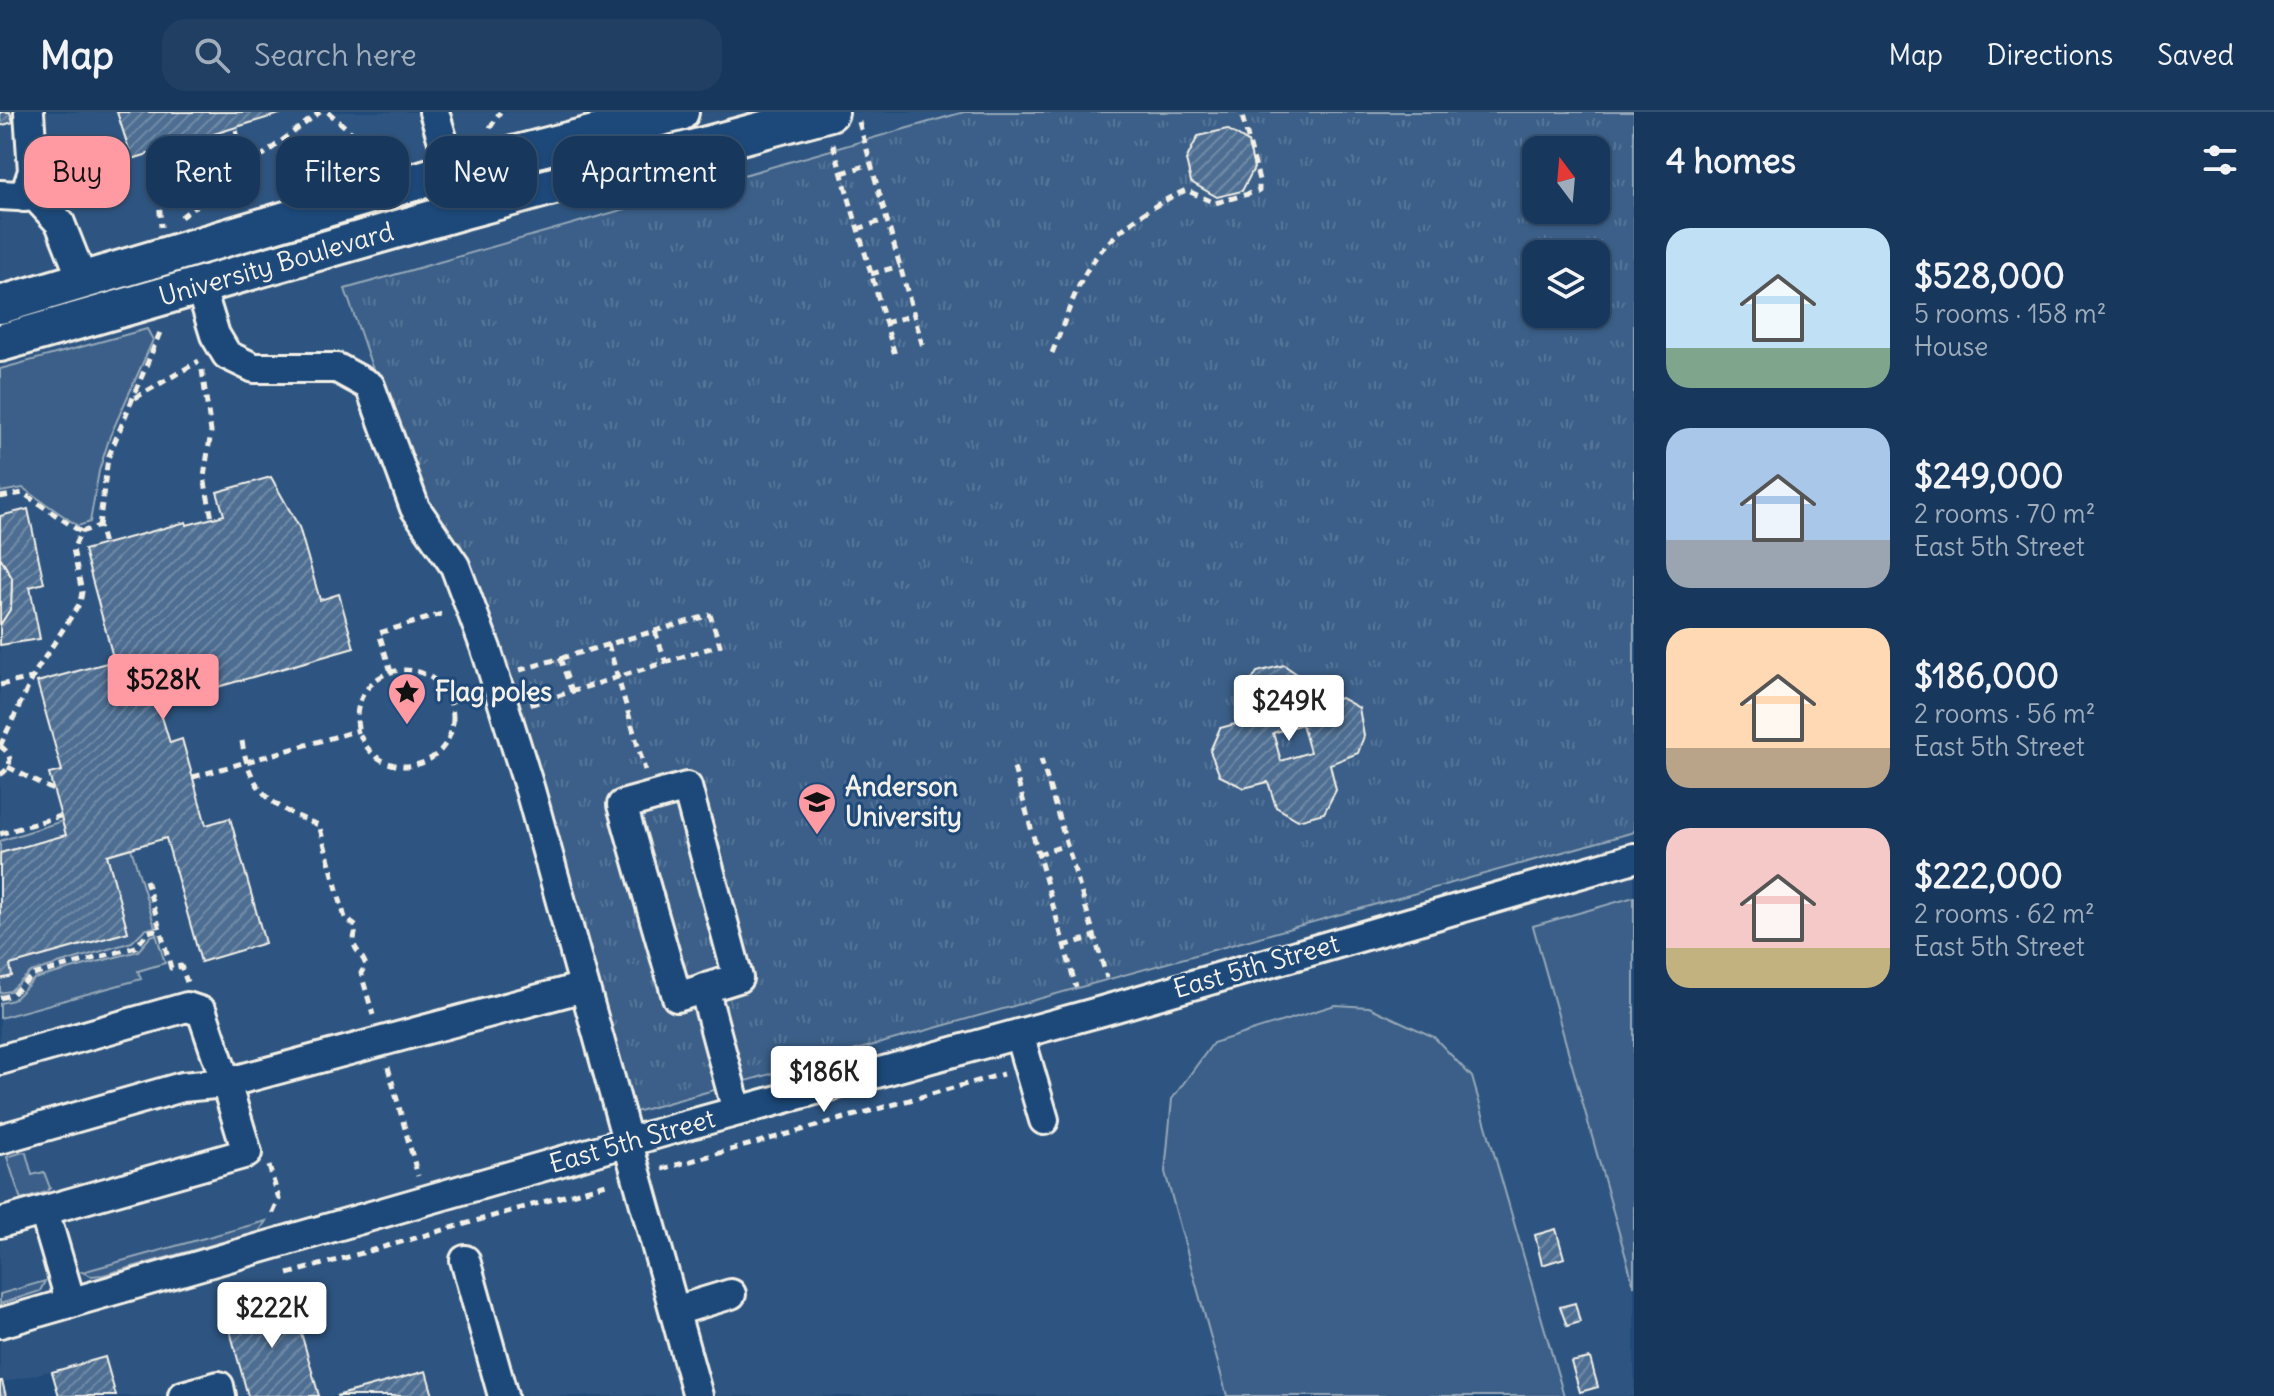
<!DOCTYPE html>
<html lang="en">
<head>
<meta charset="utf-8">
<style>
  :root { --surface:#17385c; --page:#203f62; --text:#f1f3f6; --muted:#9eacbb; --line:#365272; --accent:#ff9aa2 }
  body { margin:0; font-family:Delius,sans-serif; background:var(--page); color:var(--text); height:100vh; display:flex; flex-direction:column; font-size:30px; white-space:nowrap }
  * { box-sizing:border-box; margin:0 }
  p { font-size:26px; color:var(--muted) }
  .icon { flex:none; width:44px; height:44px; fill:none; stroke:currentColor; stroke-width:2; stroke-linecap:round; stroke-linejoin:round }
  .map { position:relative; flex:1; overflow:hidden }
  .drawer { display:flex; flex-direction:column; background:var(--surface); width:640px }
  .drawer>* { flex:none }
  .top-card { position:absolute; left:24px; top:24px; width:760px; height:72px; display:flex; gap:16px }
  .needle { width:52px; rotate:344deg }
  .fabs { position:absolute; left:1522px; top:24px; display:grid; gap:16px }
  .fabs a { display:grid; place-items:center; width:88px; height:88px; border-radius:16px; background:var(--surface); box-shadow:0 2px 6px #0004,0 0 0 2px var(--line); font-size:40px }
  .price { position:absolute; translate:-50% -68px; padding:0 18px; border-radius:8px; background:#fff; color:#222; font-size:26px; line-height:52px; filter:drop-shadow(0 2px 4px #0008) }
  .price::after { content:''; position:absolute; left:50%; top:48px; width:24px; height:18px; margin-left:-12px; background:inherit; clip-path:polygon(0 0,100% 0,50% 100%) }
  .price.current { background:var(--accent); color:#111 }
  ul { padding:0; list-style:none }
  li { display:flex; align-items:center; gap:24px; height:200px; padding:0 32px }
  li span { display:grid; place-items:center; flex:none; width:224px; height:160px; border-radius:24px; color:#555 }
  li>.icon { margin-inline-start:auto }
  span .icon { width:96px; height:96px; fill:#fffc; stroke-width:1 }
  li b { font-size:34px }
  h2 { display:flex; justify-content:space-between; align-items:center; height:96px; padding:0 32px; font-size:34px }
  .tag { padding:0 28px; border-radius:24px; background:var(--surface); box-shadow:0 2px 6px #0004,0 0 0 2px var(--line); font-size:28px; line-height:72px }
  .tag.current { background:var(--accent); color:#111 }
  header { display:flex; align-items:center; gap:48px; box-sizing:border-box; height:112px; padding:0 40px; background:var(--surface); border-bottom:2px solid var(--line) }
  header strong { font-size:38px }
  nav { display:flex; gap:44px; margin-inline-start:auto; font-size:28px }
  .search { width:560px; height:72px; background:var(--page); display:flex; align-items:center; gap:20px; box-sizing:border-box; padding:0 28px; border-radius:24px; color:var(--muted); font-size:30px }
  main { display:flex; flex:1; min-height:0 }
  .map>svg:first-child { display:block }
  .built { fill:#2d5581; fill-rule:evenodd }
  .green { fill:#3a5f88; stroke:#97a8b8; stroke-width:2 }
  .park { fill:url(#park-tufts); stroke:#97a8b8; stroke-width:2; fill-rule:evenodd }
  .building { fill:url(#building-hatch); stroke:#f4f1e8; stroke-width:2; fill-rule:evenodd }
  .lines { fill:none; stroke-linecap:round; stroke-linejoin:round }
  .minor-casing { stroke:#f4f1e8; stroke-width:34 }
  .major-casing { stroke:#f4f1e8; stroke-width:42 }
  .path { stroke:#f4f1e8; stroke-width:5; stroke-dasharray:8 6; stroke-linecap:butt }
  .minor { stroke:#1f4a7a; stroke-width:28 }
  .major { stroke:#1f4a7a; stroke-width:36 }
  .labels { text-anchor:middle; stroke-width:6; stroke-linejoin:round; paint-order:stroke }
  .street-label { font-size:26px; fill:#f4f1e8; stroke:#1f4a7a }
  .poi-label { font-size:26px; font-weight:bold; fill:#f4f1e8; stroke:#1f4a7a; text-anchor:start }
</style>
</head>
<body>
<header>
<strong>Map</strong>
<div class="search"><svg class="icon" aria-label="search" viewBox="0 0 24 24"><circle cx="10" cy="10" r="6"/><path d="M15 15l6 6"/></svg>Search here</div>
<nav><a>Map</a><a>Directions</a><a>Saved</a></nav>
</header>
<main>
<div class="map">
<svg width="1634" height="1284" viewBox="0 0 1634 1284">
  <defs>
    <pattern id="park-tufts" width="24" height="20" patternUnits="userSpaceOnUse" patternTransform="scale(2)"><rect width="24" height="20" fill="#3a5f88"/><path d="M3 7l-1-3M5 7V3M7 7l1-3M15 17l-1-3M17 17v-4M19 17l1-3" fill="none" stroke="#577699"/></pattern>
    <pattern id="building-hatch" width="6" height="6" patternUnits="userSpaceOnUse" patternTransform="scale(2)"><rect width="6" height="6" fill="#4d6e92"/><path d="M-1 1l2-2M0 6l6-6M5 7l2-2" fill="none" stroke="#708aa6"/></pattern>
  </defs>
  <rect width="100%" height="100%" fill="#1f4a7a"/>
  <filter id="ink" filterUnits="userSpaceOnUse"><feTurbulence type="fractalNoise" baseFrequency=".0125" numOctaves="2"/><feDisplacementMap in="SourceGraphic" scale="16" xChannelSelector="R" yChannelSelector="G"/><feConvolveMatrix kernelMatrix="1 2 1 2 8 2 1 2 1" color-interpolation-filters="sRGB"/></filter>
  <g filter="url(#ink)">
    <!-- built -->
    <path class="built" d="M0,0H1634V1284H115L104,1246L0,1271ZM1536,38H1596V98H1536ZM1536,142H1596V202H1536Z"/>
    <!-- green -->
    <g class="green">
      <path d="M147,217L153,228L110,324L99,359L90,410L78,414L23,376L0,380V257Z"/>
      <path d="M62,709L66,723L0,741V729Z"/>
      <path d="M131,736L155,815L144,818L132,830L31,860L10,879L0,881V867L12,864L10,853L128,820L107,743Z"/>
      <path d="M1634,785V1174L1533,814Z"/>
      <path d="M156,822L165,851L138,859L141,867L0,906V891L13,888L34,867L138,839L151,824Z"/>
      <path d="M1335,893L1369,895L1434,925L1472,965L1564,1284H1227L1165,1060L1172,987L1213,931Z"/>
      <path d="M23,1040L26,1041L32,1063L44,1060L50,1076L46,1080L21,1088L7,1045Z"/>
      <path d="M266,1109L259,1120L103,1163L91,1164L82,1160Z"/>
      <path d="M45,1169L40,1179L0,1192V1182Z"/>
    </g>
    <!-- park -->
    <path class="park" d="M964,0H1634V720L621,1004L505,600L417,357L372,255L345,177ZM1536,38H1596V98H1536ZM1536,142H1596V202H1536Z"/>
    <!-- building -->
    <g class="building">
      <path d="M0,0H10L13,10L0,14Z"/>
      <path d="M117,0H286L132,47Z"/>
      <path d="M1227,17L1248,30L1254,56L1242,79L1217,85L1191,70L1186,48L1198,24Z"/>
      <path d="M271,365L299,415L320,488L339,482L354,536L158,592L170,631L182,627L206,713L230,706L265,831L201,850L166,726L107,743L128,820L10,853L12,864L0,867V741L66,723L49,662L62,659L37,570L114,549L84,438L186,410L187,413L224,403L217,380Z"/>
      <path d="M28,397L44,471L30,475L40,527L0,533V513L11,496L12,466L0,445V404Z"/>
      <path d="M0,445L12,466L11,496L0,513Z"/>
      <path d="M1284,553L1307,569L1311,592L1341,586L1359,596L1364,624L1358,641L1330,652L1336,678L1324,701L1298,708L1276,695L1268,670L1244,676L1220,664L1210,639L1220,616L1250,608L1243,582L1257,560ZM1302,612L1310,640L1281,649L1273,621Z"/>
      <path d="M1556,1117L1564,1146L1542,1153L1535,1123Z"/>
      <path d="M290,1182L319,1284H248L225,1201Z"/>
      <path d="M1575,1191L1580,1210L1567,1214L1560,1195Z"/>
      <path d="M105,1245L116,1284H59L52,1260Z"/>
      <path d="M1590,1246L1598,1275L1580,1280L1571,1250Z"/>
      <path d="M426,1259L433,1284H336Z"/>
      <path d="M0,1269H2L6,1284H0Z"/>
    </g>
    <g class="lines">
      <defs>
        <g id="minor">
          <path d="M434,0L464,98"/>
          <path d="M0,83L36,85L60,111L83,169"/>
          <path d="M24,85L33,59L29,0"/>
          <path d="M200,174L215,223L227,243L254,256H337L370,274L415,396L455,454L486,537L530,678L698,1284"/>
          <path d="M687,675L738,866L677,885L622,693Z"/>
          <path d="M704,876L737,999"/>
          <path d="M1019,922L1044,1008"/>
          <path d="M0,948L187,895L202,900L226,971L182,975L0,1027"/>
          <path d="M44,1099L71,1191"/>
          <path d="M0,1111L247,1041L226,971L584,875"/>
          <path d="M465,1148L503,1284"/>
          <path d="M675,1199L731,1182"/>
          <path d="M0,1211L673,1017L1102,899L1634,746"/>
          <path d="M183,1284L219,1274L221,1284"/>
        </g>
        <g id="major">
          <path d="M0,193L451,59L680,0"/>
          <path d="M0,231L464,98L830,0"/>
        </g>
      </defs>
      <!-- minor casing -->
      <use href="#minor" class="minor-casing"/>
      <!-- major casing -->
      <use href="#major" class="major-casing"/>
      <!-- path -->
      <g class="path">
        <path d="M328,0L382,47"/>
        <path d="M859,10L923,235"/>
        <path d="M490,16L500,0"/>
        <path d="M236,18L254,88"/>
        <path d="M833,32L895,243"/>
        <path d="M156,41L161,115"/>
        <path d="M842,61L871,52"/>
        <path d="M181,105L320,0"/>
        <path d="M858,117L887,107"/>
        <path d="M871,162L900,154"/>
        <path d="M885,211L914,203"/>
        <path d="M1052,241C1063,215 1072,185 1086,160C1107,123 1148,95 1186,78L1215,91L1259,79V68L1241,0"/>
        <path d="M202,258L211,320L204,365L212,407"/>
        <path d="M135,286L199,249"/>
        <path d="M0,385L23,381L81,420"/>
        <path d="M99,414L108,346L161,218"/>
        <path d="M655,519L666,551"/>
        <path d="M608,532L645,658"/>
        <path d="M560,546L572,580"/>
        <path d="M520,558L710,503L720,533L529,593"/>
        <circle cx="405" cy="606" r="48"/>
        <path d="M391,560L379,521L445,501"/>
        <path d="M0,573L32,566"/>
        <path d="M451,589L473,583"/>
        <path d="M242,629C250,680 273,696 319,713L345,806L357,815C349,839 358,834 366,853L361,861L373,903"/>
        <path d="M0,634L36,559L80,491L82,480L73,437L81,420L99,414L104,432"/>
        <path d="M0,634C13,642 13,655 0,663"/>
        <path d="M1041,647L1107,866"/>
        <path d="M8,655L53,678"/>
        <path d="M1014,656L1076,875"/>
        <path d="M193,665L359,618"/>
        <path d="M0,722L60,704"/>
        <path d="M1038,742L1067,733"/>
        <path d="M146,768L171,856L181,854L187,870"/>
        <path d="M1064,834L1094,825"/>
        <path d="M0,886L11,883L33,863L136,835L148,820L159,817"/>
        <path d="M388,955L418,1064"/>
        <path d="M269,1054L279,1087L271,1105"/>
        <path d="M662,1057L1003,962"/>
        <path d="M288,1162L610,1071"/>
      </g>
      <!-- minor -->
      <use href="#minor" class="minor"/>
      <!-- major -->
      <use href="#major" class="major"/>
    </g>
  </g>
  <!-- icons -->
  <defs>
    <symbol id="sight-pin" viewBox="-11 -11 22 30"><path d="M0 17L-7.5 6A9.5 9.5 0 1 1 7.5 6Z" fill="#ff9aa2" stroke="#1f4a7a"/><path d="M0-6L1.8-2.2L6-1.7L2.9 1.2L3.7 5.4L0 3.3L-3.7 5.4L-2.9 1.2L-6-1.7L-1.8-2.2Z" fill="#111"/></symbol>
    <symbol id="university-pin" viewBox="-11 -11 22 30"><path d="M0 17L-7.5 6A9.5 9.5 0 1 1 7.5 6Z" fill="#ff9aa2" stroke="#1f4a7a"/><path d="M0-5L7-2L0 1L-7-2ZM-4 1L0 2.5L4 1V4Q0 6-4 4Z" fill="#111"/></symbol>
  </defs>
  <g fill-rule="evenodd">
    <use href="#sight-pin" x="385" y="558" width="44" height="60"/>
    <use href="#university-pin" x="795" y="668" width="44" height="60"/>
  </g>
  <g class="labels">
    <!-- street labels -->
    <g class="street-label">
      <text transform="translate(276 152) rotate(-16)" y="9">University Boulevard</text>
      <text transform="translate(1256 854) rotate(-16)" y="9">East 5th Street</text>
      <text transform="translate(632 1029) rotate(-16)" y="9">East 5th Street</text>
    </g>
    <!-- poi labels -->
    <g class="poi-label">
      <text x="435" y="589">Flag poles</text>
      <text x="845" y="684">Anderson<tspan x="845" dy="30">University</tspan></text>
    </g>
  </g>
</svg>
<div class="fabs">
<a><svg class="needle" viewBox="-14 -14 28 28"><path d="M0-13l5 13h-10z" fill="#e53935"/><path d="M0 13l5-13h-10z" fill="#9eacbb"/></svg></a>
<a><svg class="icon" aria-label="layers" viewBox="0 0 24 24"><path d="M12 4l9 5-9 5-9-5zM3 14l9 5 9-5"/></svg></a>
</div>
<b class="price current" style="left:163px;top:610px">$528K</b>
<b class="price" style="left:1289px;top:631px">$249K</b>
<b class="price" style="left:824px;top:1002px">$186K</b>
<b class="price" style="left:272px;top:1238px">$222K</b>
<div class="top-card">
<a class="tag current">Buy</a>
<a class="tag">Rent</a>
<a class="tag">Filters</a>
<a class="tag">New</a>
<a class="tag">Apartment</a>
</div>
</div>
<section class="drawer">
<h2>4 homes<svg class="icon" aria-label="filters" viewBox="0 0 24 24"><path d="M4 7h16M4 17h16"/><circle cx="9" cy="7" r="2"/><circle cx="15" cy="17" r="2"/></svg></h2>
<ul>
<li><span style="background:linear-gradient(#bfe0f5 75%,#7fa58c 0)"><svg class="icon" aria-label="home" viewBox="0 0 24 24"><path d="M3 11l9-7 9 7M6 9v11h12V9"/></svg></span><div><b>$528,000</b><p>5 rooms · 158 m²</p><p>House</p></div></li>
<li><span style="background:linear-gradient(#a9c7e8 70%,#9aa5b1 0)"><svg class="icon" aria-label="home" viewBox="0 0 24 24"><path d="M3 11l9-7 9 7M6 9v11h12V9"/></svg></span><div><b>$249,000</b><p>2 rooms · 70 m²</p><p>East 5th Street</p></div></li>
<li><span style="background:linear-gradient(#ffd9b3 75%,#b9a48a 0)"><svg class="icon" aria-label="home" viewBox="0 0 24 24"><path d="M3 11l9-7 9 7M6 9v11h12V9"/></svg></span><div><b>$186,000</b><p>2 rooms · 56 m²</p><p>East 5th Street</p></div></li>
<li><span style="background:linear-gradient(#f6c9c9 75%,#c2b280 0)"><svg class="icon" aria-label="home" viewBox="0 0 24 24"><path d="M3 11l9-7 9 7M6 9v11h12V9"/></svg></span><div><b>$222,000</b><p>2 rooms · 62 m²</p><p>East 5th Street</p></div></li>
</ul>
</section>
</main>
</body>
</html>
